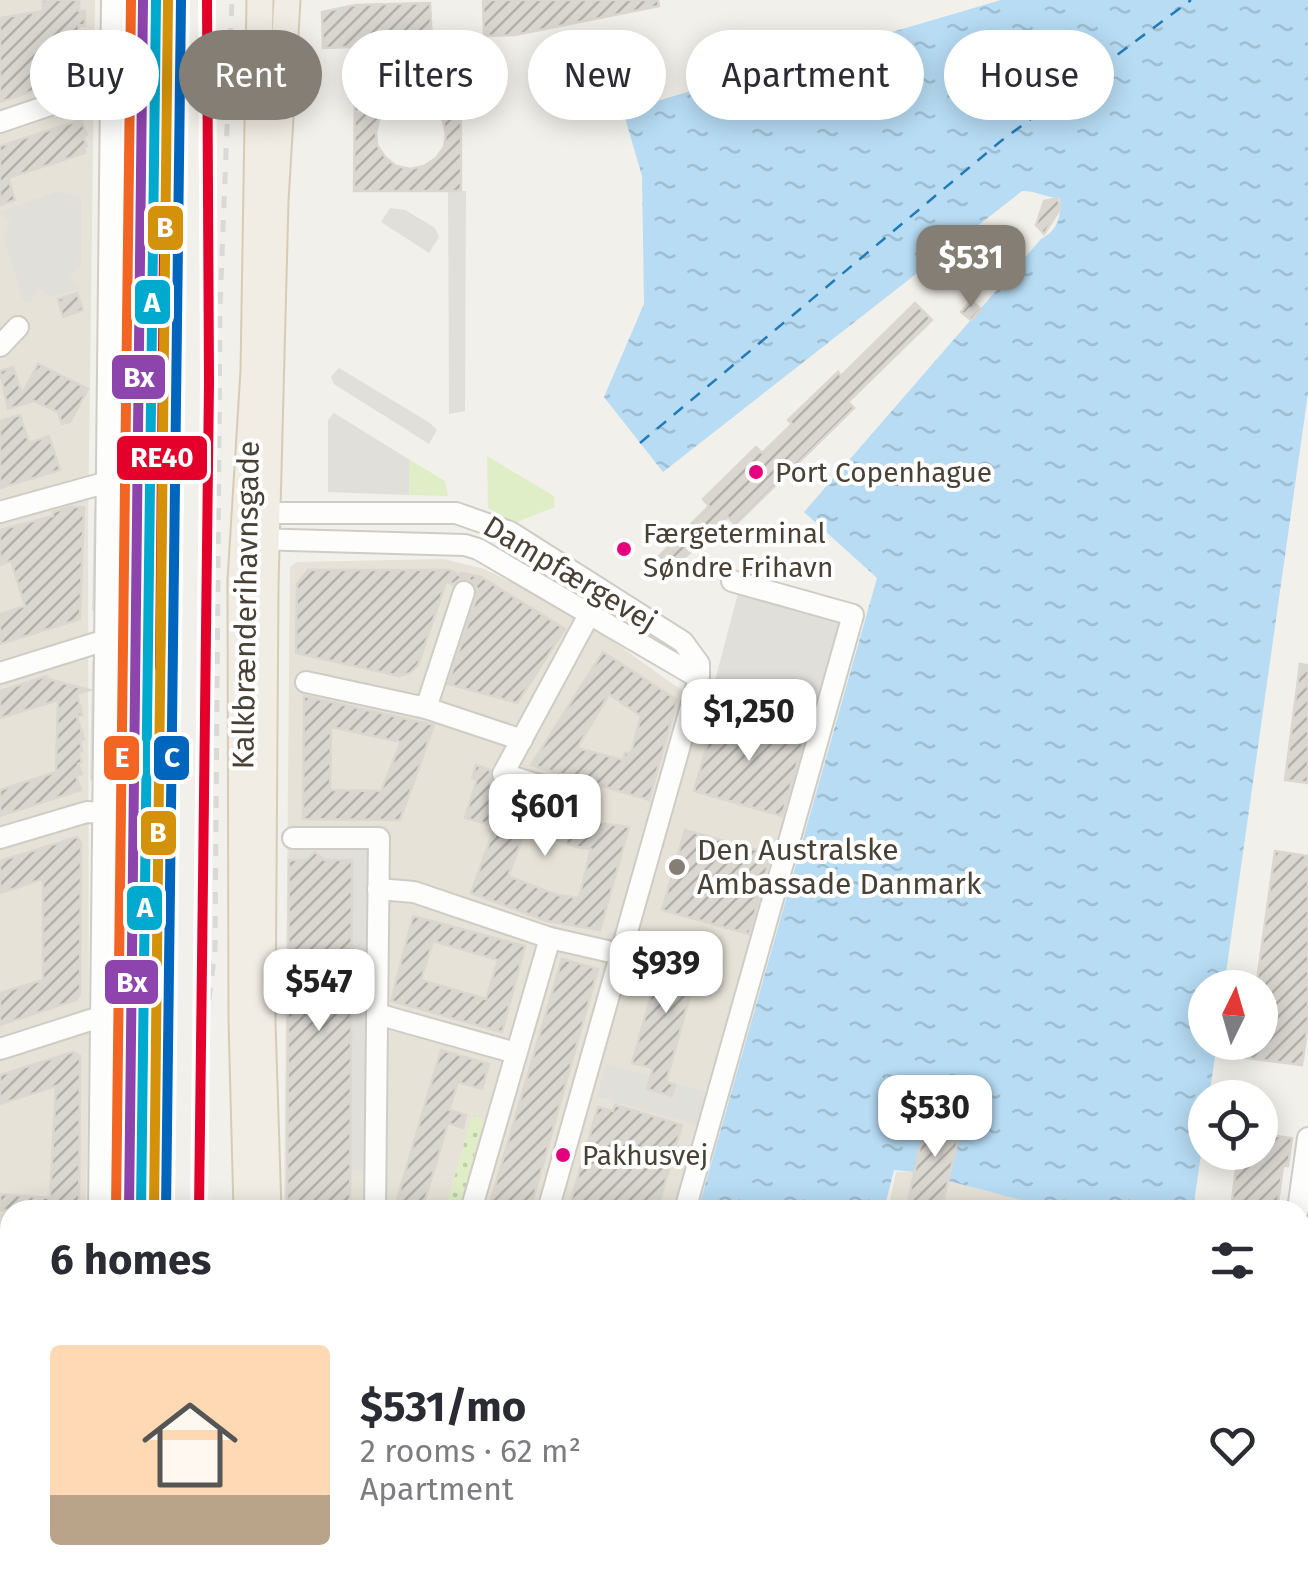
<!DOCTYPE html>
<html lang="en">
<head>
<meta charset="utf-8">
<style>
  :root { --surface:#fff; --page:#f2f2f3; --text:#2b2b33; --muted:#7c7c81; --accent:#847e74 }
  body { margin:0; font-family:"Fira Sans",sans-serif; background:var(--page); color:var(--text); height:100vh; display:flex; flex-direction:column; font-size:38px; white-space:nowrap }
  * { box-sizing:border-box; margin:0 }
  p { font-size:32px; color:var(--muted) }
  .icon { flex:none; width:55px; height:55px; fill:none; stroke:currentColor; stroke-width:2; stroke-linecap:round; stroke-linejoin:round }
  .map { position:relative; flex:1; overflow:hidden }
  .sheet { position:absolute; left:0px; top:1200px; width:1310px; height:390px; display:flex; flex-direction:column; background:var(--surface); border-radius:30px 30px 0 0; box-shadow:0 5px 25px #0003 }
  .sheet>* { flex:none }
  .banner { position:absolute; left:30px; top:30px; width:1250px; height:90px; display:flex; gap:20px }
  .needle { width:65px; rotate:5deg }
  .fabs { position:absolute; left:1188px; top:970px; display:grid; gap:20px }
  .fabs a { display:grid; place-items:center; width:90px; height:90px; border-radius:50%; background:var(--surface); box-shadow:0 5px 25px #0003; font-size:50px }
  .price { position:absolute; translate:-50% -85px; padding:0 22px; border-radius:20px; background:#fff; color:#222; font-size:32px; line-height:65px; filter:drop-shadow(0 2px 5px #0008) }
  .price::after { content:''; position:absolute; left:50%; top:60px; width:30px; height:22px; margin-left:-15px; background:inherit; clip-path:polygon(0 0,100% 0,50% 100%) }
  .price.selected { background:var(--accent); color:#fff }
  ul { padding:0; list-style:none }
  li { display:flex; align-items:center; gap:30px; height:250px; padding:0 50px }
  li span { display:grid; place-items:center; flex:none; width:280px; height:200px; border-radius:10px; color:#555 }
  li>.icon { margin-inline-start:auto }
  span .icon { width:120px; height:120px; fill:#fffc; stroke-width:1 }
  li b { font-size:42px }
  h2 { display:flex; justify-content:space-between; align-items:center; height:120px; padding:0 50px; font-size:42px }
  .chip { padding:0 35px; border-radius:45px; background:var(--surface); box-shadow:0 5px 25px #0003; font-size:35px; line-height:90px }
  .chip.selected { background:var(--accent); color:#fff }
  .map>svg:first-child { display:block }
  .residential { fill:#e7e2d7 }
  .grass { fill:#e0eec8 }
  .park { fill:url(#park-dots) }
  .parking { fill:#e1dfda }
  .water { fill:url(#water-ripples) }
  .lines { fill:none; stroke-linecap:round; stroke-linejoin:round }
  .ferry { stroke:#227bb7; stroke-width:2.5; stroke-dasharray:12 10; stroke-linecap:butt }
  .building { fill:url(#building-hatch); stroke:#dbd7d0; stroke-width:2.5; fill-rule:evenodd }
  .minor-casing { stroke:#cfccc6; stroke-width:24 }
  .major-casing { stroke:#d6ccb6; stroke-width:29 }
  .minor { stroke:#fdfdfc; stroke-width:20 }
  .major { stroke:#f1ede4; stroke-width:25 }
  .rail { stroke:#d9d9d8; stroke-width:5; stroke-dasharray:12 12; stroke-linecap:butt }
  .rail-1-casing { stroke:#fff; stroke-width:18 }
  .rail-2-casing { stroke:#fff; stroke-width:18 }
  .rail-3-casing { stroke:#fff; stroke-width:18 }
  .rail-4-casing { stroke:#fff; stroke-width:18 }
  .rail-5-casing { stroke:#fff; stroke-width:18 }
  .rail-6-casing { stroke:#fff; stroke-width:18 }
  .rail-1 { stroke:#00a9ce; stroke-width:10 }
  .rail-2 { stroke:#e4002b; stroke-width:10 }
  .rail-3 { stroke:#d4920b; stroke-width:10 }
  .rail-4 { stroke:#8e44ad; stroke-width:10 }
  .rail-5 { stroke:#0065bd; stroke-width:10 }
  .rail-6 { stroke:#f26522; stroke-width:10 }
  .bus-dot { fill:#e5007d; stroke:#fff; stroke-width:4 }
  .poi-dot { fill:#847e74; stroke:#fff; stroke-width:4 }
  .labels { text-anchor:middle; stroke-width:8; stroke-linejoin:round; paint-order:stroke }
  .bus-label { font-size:28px; fill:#494135; stroke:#fff; text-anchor:start }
  .street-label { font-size:30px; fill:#494135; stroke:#fff }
  .poi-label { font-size:30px; fill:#494135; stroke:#fff; text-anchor:start }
  .line-badge { stroke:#fff; stroke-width:4 }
  .badge-label { font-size:28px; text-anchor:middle; font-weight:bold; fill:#fff }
</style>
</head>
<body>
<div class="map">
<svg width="1308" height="1590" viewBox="0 0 1308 1590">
  <defs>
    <pattern id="park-dots" width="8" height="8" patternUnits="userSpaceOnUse" patternTransform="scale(2.5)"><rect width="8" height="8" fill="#e0eec8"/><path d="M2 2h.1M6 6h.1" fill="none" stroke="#c2cdac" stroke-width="1.8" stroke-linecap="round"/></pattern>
    <pattern id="water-ripples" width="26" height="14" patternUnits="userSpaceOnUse" patternTransform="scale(2.5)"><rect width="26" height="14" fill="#b7dcf4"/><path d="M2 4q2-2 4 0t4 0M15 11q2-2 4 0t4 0" fill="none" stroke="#9fbed2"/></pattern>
    <pattern id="building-hatch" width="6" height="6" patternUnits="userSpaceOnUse" patternTransform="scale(2.5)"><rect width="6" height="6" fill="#dad7d1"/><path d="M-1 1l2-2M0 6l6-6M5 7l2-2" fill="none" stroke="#b3b0aa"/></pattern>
  </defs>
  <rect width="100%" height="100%" fill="#f2f0ea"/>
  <!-- residential -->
  <g class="residential">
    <path d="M0,0H95L88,530L89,1054L86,1210H10V1580H51L47,1590H0Z"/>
    <path d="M444,559L484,569L571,611L684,692L825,736L687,1210H284L290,567L297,562Z"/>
    <path d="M947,1104L957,1112L958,1121L962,1123L950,1181L1059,1210H888L896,1172H914L927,1114Z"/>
    <path d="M315,1580H578L576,1590H316Z"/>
    <path d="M802,1580H964L961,1590H800Z"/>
  </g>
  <!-- grass -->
  <g class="grass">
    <path d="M487,456L554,496L555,507L515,523L488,508Z"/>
    <path d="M410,460L445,481L448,496L409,495Z"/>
  </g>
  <!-- park -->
  <path class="park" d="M472,1116L484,1119L459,1210H445Z"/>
  <!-- parking -->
  <g class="parking">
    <path d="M59,191L81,197V265L69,278L83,288L51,297L38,289L30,303L23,300L4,237L10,221L0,212Z"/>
    <path d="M448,191H466L465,411L449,414Z"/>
    <path d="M390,208L405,210L435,228L439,237L429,253L381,222Z"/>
    <path d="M339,368L430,423L437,430L429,444L334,384L331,377Z"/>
    <path d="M334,413L410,460L409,495L328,492V420Z"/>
    <path d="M94,509L104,514L103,618L92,610Z"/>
    <path d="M738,593L845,621L809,738L708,707Z"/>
    <path d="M92,661L102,666L98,785L90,780Z"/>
    <path d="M289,826H359V839H376L374,1170H349L351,860H289Z"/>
    <path d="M606,1064L710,1093L701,1126L597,1097Z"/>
  </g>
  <!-- water -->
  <g class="water">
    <path d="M1001,0H1308V393L1224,987L1205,988V1042L1217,1043L1209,1097L1205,1098V1126L1193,1210H1059L949,1181L962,1123L958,1121L957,1112L947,1104L938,1107L933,1116L927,1115L914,1172L894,1170L884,1210H698L877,578L804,512L1041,239C1058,230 1061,218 1060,198C1046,198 1038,191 1022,191L663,472L604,397L644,304L642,176L623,111Z"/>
    <path d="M592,1580H798L796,1590H589Z"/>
    <path d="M972,1580H1130L1129,1590H970Z"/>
  </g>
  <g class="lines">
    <!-- ferry -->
    <path class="ferry" d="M640,443L1001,141L1191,0"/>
  </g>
  <!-- building -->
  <g class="building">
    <path d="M43,0H79V11H85V26L79,25L78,76L0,102V18L43,11Z"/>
    <path d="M483,0H658L659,6L515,35L484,36Z"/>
    <path d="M430,3L432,44L323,48L322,12L356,5Z"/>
    <path d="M355,77H461V191H354ZM414,99L436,109L443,121L446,134L444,147L436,158L424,166L410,169L396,166L385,157L377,145L376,133L379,120L387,109L399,101Z"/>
    <path d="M81,120L87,135L83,136L87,146L84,147L85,153L8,178L15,200L0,205V146Z"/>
    <path d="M1058,198L1060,209L1044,234L1036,225L1044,201Z"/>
    <path d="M1008,257L1018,265L1008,276L999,268Z"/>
    <path d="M77,293L83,310L63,317L58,299Z"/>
    <path d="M971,300L981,309L971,320L961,312Z"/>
    <path d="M915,303L932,320L848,402L854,408L735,525L728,517L664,577L651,564L709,506L703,499L756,447L762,453L792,424L788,420L838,372L841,376Z"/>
    <path d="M38,364L88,389L70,422L62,424L58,412L34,401L8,409L0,371L13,367L22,394Z"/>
    <path d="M20,415L29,443L49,436L60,470L0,488V421Z"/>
    <path d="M69,507H84L80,619L0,644V614L25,606L11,561L0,565V530L53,516V512Z"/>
    <path d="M308,570H450L460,576L461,573L481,577L565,629L517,703L448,684L477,596V588L469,579H460L453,584L446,582L418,665L410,673L399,676L296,653L297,584Z"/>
    <path d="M603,652L677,700L649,800L531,765ZM609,694L641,716L631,753H625L623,760L577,748Z"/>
    <path d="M1300,664L1308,665V783L1285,780Z"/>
    <path d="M47,676L48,679L89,690L77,694L82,715L77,717L84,739L80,740L82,751L78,752L82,762L78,764L82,774L76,776L81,790L0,816V790L56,772L58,700L0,718V691Z"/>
    <path d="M304,696L434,725L400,820L303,819ZM331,727L401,742L381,791L330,790Z"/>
    <path d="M717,711L805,736L782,816L694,791Z"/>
    <path d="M476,765L490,770L491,790L584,821L629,827L600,930L547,921L471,893L495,826L465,818L477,779L472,778ZM526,829L577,847L591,849L579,898L557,895L508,876Z"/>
    <path d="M685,830L771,854L749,934L662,910Z"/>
    <path d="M77,837L81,843L80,994L76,1000L0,1025V993L43,980V879L0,893V861Z"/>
    <path d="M1275,851L1308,856V1024L1302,1065L1246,1058L1248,1042H1260V988H1256Z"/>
    <path d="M315,852L324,860H352L350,1210H287L289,860H307Z"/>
    <path d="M413,916L525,946L502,1032L391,1001ZM433,941L498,960L486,999L421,980Z"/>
    <path d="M665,946L701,956L666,1082L675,1085L672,1096L647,1089L653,1068L632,1063Z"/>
    <path d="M562,959L598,969L530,1210H488Z"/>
    <path d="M441,1050L489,1064L482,1089L458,1082L449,1110L466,1115L463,1128L448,1123L422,1210H394Z"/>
    <path d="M73,1052L80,1056L79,1210H0V1194L50,1198L56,1086L0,1104V1075Z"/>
    <path d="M615,1105L682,1125L657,1210H590L570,1204L598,1107L613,1111Z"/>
    <path d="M947,1105L955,1110L958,1122L962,1123L941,1210H906L927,1115Z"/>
    <path d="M1260,1134L1292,1138L1288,1166H1283L1277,1210H1231L1238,1152H1260Z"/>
  </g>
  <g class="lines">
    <defs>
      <g id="minor">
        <path d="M0,122L112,84"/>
        <path d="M0,346L18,327"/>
        <path d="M0,512L108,482"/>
        <path d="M255,513H456L510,532L683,642L699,664V678L548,1210"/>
        <path d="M254,539L465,545L478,549L699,678"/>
        <path d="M0,673L106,640"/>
        <path d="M306,682L426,708L522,740"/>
        <path d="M426,708L464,592"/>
        <path d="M552,789L503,774L590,613"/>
        <path d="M0,838L87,812L105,813"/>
        <path d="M293,838H379L375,1210"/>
        <path d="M378,889L414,892L550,938L620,954"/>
        <path d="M377,1014L516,1053"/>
        <path d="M0,1049L100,1017"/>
        <path d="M99,1210L112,0"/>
        <path d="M471,1210L550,938"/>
        <path d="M685,1210L853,615L732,581"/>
        <path d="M1298,1210L1308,1138"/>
        <path d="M1300,1290L1308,1291"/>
        <path d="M1300,1381L1308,1337"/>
        <path d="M0,1568L10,1569"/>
        <path d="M61,1590L64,1580"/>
        <path d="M439,1590L442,1580"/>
        <path d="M867,1590L869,1580"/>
        <path d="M899,1590L902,1580"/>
        <path d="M1233,1590L1234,1580"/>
        <path d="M1262,1590L1264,1580"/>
      </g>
      <g id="major">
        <path d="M247,1210L242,1020L241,580L254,371L260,0"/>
        <path d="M268,1210L262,1023L265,586L275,201L287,0"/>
        <path d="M271,1580L272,1590"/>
        <path d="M295,1580L296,1590"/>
      </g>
    </defs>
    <!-- minor casing -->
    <use href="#minor" class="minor-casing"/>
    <!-- major casing -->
    <use href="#major" class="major-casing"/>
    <!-- minor -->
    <use href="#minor" class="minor"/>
    <!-- major -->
    <use href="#major" class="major"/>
    <!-- rail -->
    <path class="rail" d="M200,1071L215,951L220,306L232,0"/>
    <defs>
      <path id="rail-1" d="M141,1210L156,0"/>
      <g id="rail-2">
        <path d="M160,667L164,248"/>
        <path d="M199,1210L209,383L207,0"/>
      </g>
      <path id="rail-3" d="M154,1210L168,0"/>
      <path id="rail-4" d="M129,1210L143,0"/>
      <path id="rail-5" d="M166,1210L181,0"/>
      <path id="rail-6" d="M116,1210L131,0"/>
    </defs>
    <!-- rail-1 casing -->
    <use href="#rail-1" class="rail-1-casing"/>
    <!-- rail-2 casing -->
    <use href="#rail-2" class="rail-2-casing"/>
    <!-- rail-3 casing -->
    <use href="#rail-3" class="rail-3-casing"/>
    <!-- rail-4 casing -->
    <use href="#rail-4" class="rail-4-casing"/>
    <!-- rail-5 casing -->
    <use href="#rail-5" class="rail-5-casing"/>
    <!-- rail-6 casing -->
    <use href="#rail-6" class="rail-6-casing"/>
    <!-- rail-1 -->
    <use href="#rail-1" class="rail-1"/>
    <!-- rail-2 -->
    <use href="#rail-2" class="rail-2"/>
    <!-- rail-3 -->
    <use href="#rail-3" class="rail-3"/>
    <!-- rail-4 -->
    <use href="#rail-4" class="rail-4"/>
    <!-- rail-5 -->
    <use href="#rail-5" class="rail-5"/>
    <!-- rail-6 -->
    <use href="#rail-6" class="rail-6"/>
  </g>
  <!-- markers -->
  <g class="bus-dot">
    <circle cx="756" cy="472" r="9"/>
    <circle cx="624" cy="549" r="9"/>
    <circle cx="563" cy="1155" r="9"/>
  </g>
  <circle class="poi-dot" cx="677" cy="867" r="10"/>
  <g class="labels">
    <!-- bus labels -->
    <g class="bus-label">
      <text x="775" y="482">Port Copenhague</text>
      <text x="643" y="543">Færgeterminal<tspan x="643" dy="34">Søndre Frihavn</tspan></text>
      <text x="582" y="1165">Pakhusvej</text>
    </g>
    <!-- street labels -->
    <g class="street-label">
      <text transform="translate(570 574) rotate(31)" y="10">Dampfærgevej</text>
      <text transform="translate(246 605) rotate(-89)" y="10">Kalkbrænderihavnsgade</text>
    </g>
    <!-- poi labels -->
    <g class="poi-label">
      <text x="697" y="860">Den Australske<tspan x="697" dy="34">Ambassade Danmark</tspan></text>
    </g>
  </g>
  <g class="line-badge">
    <rect x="146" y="204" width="39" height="48" rx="10" fill="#d4920b"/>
    <rect x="133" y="278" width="39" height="48" rx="10" fill="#00a9ce"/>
    <rect x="110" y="353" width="57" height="48" rx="10" fill="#8e44ad"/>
    <rect x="115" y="434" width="94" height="48" rx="10" fill="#e4002b"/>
    <rect x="102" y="734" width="39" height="48" rx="10" fill="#f26522"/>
    <rect x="152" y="734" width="39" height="48" rx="10" fill="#0065bd"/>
    <rect x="139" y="809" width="39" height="48" rx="10" fill="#d4920b"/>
    <rect x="125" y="884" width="39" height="48" rx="10" fill="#00a9ce"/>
    <rect x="103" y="958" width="57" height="48" rx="10" fill="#8e44ad"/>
  </g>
  <g class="badge-label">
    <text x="165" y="237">B</text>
    <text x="152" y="312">A</text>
    <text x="139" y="387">Bx</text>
    <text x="162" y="467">RE40</text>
    <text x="122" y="767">E</text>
    <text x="172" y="767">C</text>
    <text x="158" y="842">B</text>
    <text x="145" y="917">A</text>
    <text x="132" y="992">Bx</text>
  </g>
</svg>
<div class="fabs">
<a><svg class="needle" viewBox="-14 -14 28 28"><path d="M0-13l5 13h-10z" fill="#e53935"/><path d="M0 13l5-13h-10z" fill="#7c7c81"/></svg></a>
<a><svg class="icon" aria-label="locate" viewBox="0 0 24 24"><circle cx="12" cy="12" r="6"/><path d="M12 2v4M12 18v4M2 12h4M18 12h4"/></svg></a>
</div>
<b class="price selected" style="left:971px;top:310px">$531</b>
<b class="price" style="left:749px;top:764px">$1,250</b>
<b class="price" style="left:545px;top:859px">$601</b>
<b class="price" style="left:666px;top:1016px">$939</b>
<b class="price" style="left:319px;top:1034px">$547</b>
<b class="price" style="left:935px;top:1160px">$530</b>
<div class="banner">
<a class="chip">Buy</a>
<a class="chip selected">Rent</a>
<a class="chip">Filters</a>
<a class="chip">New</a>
<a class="chip">Apartment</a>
<a class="chip">House</a>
</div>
<section class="sheet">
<h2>6 homes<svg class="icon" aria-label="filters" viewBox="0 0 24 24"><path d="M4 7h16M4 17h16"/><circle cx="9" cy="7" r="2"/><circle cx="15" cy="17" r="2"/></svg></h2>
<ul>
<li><span style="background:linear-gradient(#ffd9b3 75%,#b9a48a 0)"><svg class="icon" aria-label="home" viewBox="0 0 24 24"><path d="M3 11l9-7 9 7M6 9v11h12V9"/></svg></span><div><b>$531/mo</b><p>2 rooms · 62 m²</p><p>Apartment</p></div><svg class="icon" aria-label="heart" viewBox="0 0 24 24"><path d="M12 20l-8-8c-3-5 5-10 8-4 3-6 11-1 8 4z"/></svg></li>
</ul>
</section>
</div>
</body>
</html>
